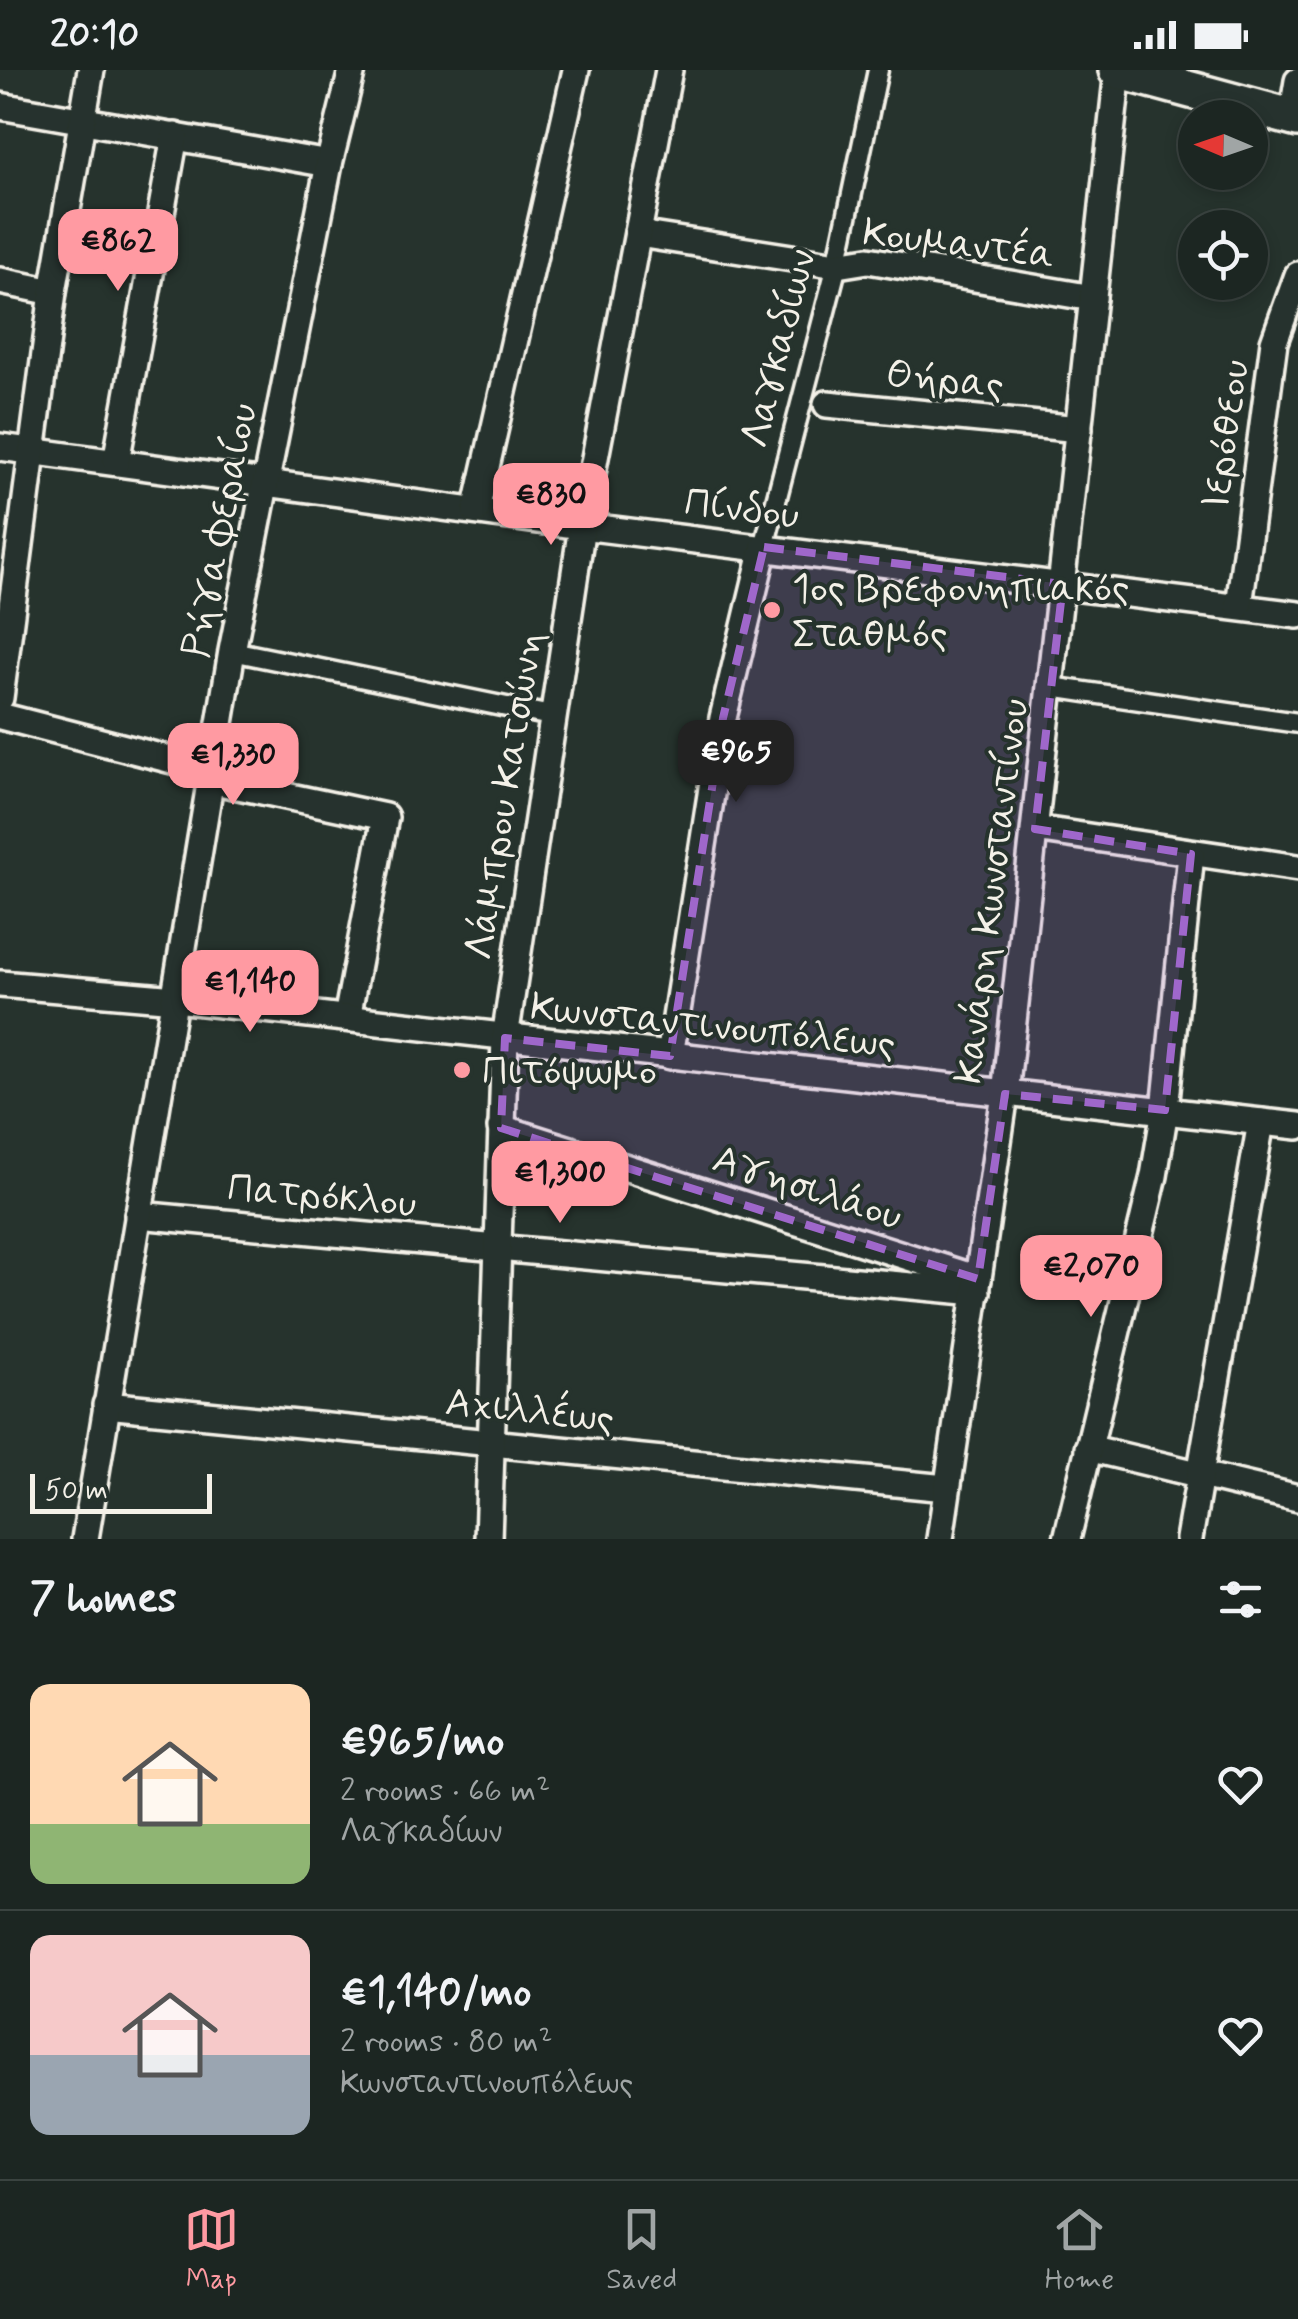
<!DOCTYPE html>
<html lang="en">
<head>
<meta charset="utf-8">
<style>
  :root { --surface:#1c2622; --page:#29322f; --text:#f1f3f6; --muted:#a0a5a5; --line:#3a4340; --accent:#ff9aa2 }
  body { margin:0; font-family:Mynerve,sans-serif; background:var(--page); color:var(--text); height:100vh; display:flex; flex-direction:column; font-size:38px; white-space:nowrap }
  * { box-sizing:border-box; margin:0 }
  p { font-size:32px; color:var(--muted) }
  .icon { flex:none; width:55px; height:55px; fill:none; stroke:currentColor; stroke-width:2; stroke-linecap:round; stroke-linejoin:round }
  .map { position:relative; height:1469px; overflow:hidden }
  .side { display:flex; flex-direction:column; background:var(--surface); flex:1 }
  .side>* { flex:none }
  .needle { width:65px; rotate:272deg }
  .controls { position:absolute; left:1178px; top:30px; display:grid; gap:20px }
  .controls a { display:grid; place-items:center; width:90px; height:90px; border-radius:50%; background:var(--surface); box-shadow:0 5px 15px #0003,0 0 0 2px var(--line); font-size:50px }
  .scale { position:absolute; left:30px; bottom:25px; width:182px; box-sizing:border-box; padding-left:10px; border:5px solid #f4f1e8; border-top:0; font-size:28px; line-height:35px; white-space:nowrap; color:#f4f1e8; -webkit-text-stroke:8px #26332d; paint-order:stroke }
  .price { position:absolute; translate:-50% -85px; padding:0 22px; border-radius:20px; background:var(--accent); color:#111; font-size:32px; line-height:65px; filter:drop-shadow(0 2px 5px #0008) }
  .price::after { content:''; position:absolute; left:50%; top:60px; width:30px; height:22px; margin-left:-15px; background:inherit; clip-path:polygon(0 0,100% 0,50% 100%) }
  .price.current { background:#222; color:#fff }
  ul { padding:0; list-style:none }
  li { display:flex; align-items:center; gap:30px; height:250px; padding:0 30px }
  li+li { border-top:2px solid var(--line) }
  li span { display:grid; place-items:center; flex:none; width:280px; height:200px; border-radius:20px; color:#555 }
  li>.icon { margin-inline-start:auto }
  span .icon { width:120px; height:120px; fill:#fffc; stroke-width:1 }
  li b { font-size:42px }
  h2 { display:flex; justify-content:space-between; align-items:center; height:120px; padding:0 30px; font-size:42px }
  .status { display:flex; justify-content:space-between; align-items:center; height:70px; padding:0 50px; background:var(--surface); direction:ltr }
  .status svg { height:28px; fill:currentColor }
  .menu { display:flex; justify-content:space-around; align-items:center; height:140px; border-top:2px solid var(--line); background:var(--surface); font-size:28px; color:var(--muted) }
  .menu a { display:grid; justify-items:center; gap:5px }
  .menu .current { color:var(--accent) }
  .map>svg:first-child { display:block }
  .lines { fill:none; stroke-linecap:round; stroke-linejoin:round }
  .pedestrian-casing { stroke:#f4f1e8; stroke-width:25 }
  .minor-casing { stroke:#f4f1e8; stroke-width:32 }
  .secondary-casing { stroke:#f4f1e8; stroke-width:42 }
  .pedestrian { stroke:#26332d; stroke-width:18 }
  .minor { stroke:#26332d; stroke-width:25 }
  .secondary { stroke:#26332d; stroke-width:35 }
  .marked { fill:#9f67cb; fill-opacity:0.2; stroke:#9f67cb; stroke-width:8; stroke-dasharray:20 12; stroke-linejoin:round }
  .poi-dot { fill:#ff9aa2; stroke:#26332d; stroke-width:4 }
  .labels { text-anchor:middle; stroke-width:8; stroke-linejoin:round; paint-order:stroke }
  .street-label { font-size:40px; fill:#f4f1e8; stroke:#26332d }
  .poi-label { font-size:40px; fill:#f4f1e8; stroke:#26332d; text-anchor:start }
</style>
</head>
<body>
<div class="status"><b>20:10</b><svg viewBox="0 0 49 12"><path d="M0 12V9h3v3zM5 12V6h3v6zM10 12V3h3v9zM15 12V0h3v12zM26 1h20v11H26zM47 4h2v5h-2z"/></svg></div>
<div class="map">
<svg width="1298" height="1469" viewBox="0 0 1298 1469">
  <rect width="100%" height="100%" fill="#26332d"/>
  <filter id="ink" filterUnits="userSpaceOnUse"><feTurbulence type="fractalNoise" baseFrequency=".01" numOctaves="2"/><feDisplacementMap in="SourceGraphic" scale="20" xChannelSelector="R" yChannelSelector="G"/><feConvolveMatrix kernelMatrix="1 2 1 2 8 2 1 2 1" color-interpolation-filters="sRGB"/></filter>
  <g filter="url(#ink)">
    <g class="lines">
      <defs>
        <g id="pedestrian">
          <path d="M764,477L837,195L878,0"/>
          <path d="M232,581L551,646"/>
          <path d="M1051,617L1298,653"/>
        </g>
        <g id="minor">
          <path d="M0,36L329,94"/>
          <path d="M1292,47L1298,11"/>
          <path d="M638,164L837,195L868,190L1093,228"/>
          <path d="M0,211L53,222"/>
          <path d="M827,334L1079,359"/>
          <path d="M0,377L582,456L1298,545"/>
          <path d="M116,392L175,66"/>
          <path d="M476,441L576,0"/>
          <path d="M1239,536L1274,272L1298,205"/>
          <path d="M0,628L53,222L91,0"/>
          <path d="M0,646L211,700"/>
          <path d="M210,710L385,747L347,948"/>
          <path d="M1035,759L1298,798"/>
          <path d="M0,914L176,929L1298,1056"/>
          <path d="M670,986L723,648L764,477"/>
          <path d="M501,1058L978,1209"/>
          <path d="M138,1145L977,1222"/>
          <path d="M106,1335L946,1418"/>
          <path d="M1088,1378L1298,1428"/>
          <path d="M85,1469L232,581L329,94L352,0"/>
          <path d="M488,1469L505,968L582,456L669,0"/>
          <path d="M940,1469L1005,1024L1118,0"/>
          <path d="M1067,1469L1154,1106L1165,1040L1191,784"/>
          <path d="M1189,1469L1261,1052"/>
        </g>
        <path id="secondary" d="M1117,0L1298,49"/>
      </defs>
      <!-- pedestrian casing -->
      <use href="#pedestrian" class="pedestrian-casing"/>
      <!-- minor casing -->
      <use href="#minor" class="minor-casing"/>
      <!-- secondary casing -->
      <use href="#secondary" class="secondary-casing"/>
      <!-- pedestrian -->
      <use href="#pedestrian" class="pedestrian"/>
      <!-- minor -->
      <use href="#minor" class="minor"/>
      <!-- secondary -->
      <use href="#secondary" class="secondary"/>
    </g>
  </g>
  <!-- marked area -->
  <path class="marked" d="M764,477L1063,514L1035,759L1191,784L1165,1040L1005,1024L978,1209L501,1058L505,968L670,986L723,648Z"/>
  <!-- markers -->
  <g class="poi-dot">
    <circle cx="772" cy="540" r="10"/>
    <circle cx="462" cy="1000" r="10"/>
  </g>
  <g class="labels">
    <!-- street labels -->
    <g class="street-label">
      <text transform="translate(959 172) rotate(7)" y="14">Κουμαντέα</text>
      <text transform="translate(777 278) rotate(-76)" y="14">Λαγκαδίων</text>
      <text transform="translate(945 308) rotate(6)" y="14">Θήρας</text>
      <text transform="translate(1224 364) rotate(-82)" y="14">Ιερόθεου</text>
      <text transform="translate(742 437) rotate(7)" y="14">Πίνδου</text>
      <text transform="translate(218 460) rotate(-79)" y="14">Ρήγα Φεραίου</text>
      <text transform="translate(503 725) rotate(-81)" y="14">Λάμπρου Κατσώνη</text>
      <text transform="translate(990 821) rotate(-83)" y="14">Κανάρη Κωνσταντίνου</text>
      <text transform="translate(713 954) rotate(6)" y="14">Κωνσταντινουπόλεως</text>
      <text transform="translate(808 1116) rotate(18)" y="14">Αγησιλάου</text>
      <text transform="translate(322 1124) rotate(5)" y="14">Πατρόκλου</text>
      <text transform="translate(530 1339) rotate(6)" y="14">Αχιλλέως</text>
    </g>
    <!-- poi labels -->
    <g class="poi-label">
      <text x="792" y="531">1ος Βρεφονηπιακός<tspan x="792" dy="46">Σταθμός</tspan></text>
      <text x="482" y="1014">Πιτόψωμο</text>
    </g>
  </g>
</svg>
<div class="controls">
<a><svg class="needle" viewBox="-14 -14 28 28"><path d="M0-13l5 13h-10z" fill="#e53935"/><path d="M0 13l5-13h-10z" fill="#a0a5a5"/></svg></a>
<a><svg class="icon" aria-label="locate" viewBox="0 0 24 24"><circle cx="12" cy="12" r="6"/><path d="M12 2v4M12 18v4M2 12h4M18 12h4"/></svg></a>
</div>
<div class="scale">50 m</div>
<b class="price" style="left:118px;top:224px">€862</b>
<b class="price" style="left:551px;top:478px">€830</b>
<b class="price current" style="left:736px;top:735px">€965</b>
<b class="price" style="left:233px;top:738px">€1,330</b>
<b class="price" style="left:250px;top:965px">€1,140</b>
<b class="price" style="left:560px;top:1156px">€1,300</b>
<b class="price" style="left:1091px;top:1250px">€2,070</b>
</div>
<section class="side">
<h2>7 homes<svg class="icon" aria-label="filters" viewBox="0 0 24 24"><path d="M4 7h16M4 17h16"/><circle cx="9" cy="7" r="2"/><circle cx="15" cy="17" r="2"/></svg></h2>
<ul>
<li><span style="background:linear-gradient(#ffd9b3 70%,#8fb573 0)"><svg class="icon" aria-label="home" viewBox="0 0 24 24"><path d="M3 11l9-7 9 7M6 9v11h12V9"/></svg></span><div><b>€965/mo</b><p>2 rooms · 66 m²</p><p>Λαγκαδίων</p></div><svg class="icon" aria-label="heart" viewBox="0 0 24 24"><path d="M12 20l-8-8c-3-5 5-10 8-4 3-6 11-1 8 4z"/></svg></li>
<li><span style="background:linear-gradient(#f6c9c9 60%,#9aa5b1 0)"><svg class="icon" aria-label="home" viewBox="0 0 24 24"><path d="M3 11l9-7 9 7M6 9v11h12V9"/></svg></span><div><b>€1,140/mo</b><p>2 rooms · 80 m²</p><p>Κωνσταντινουπόλεως</p></div><svg class="icon" aria-label="heart" viewBox="0 0 24 24"><path d="M12 20l-8-8c-3-5 5-10 8-4 3-6 11-1 8 4z"/></svg></li>
</ul>
</section>
<nav class="menu">
<a class="current"><svg class="icon" aria-label="map" viewBox="0 0 24 24"><path d="M3 6l6-2 6 2 6-2v14l-6 2-6-2-6 2zM9 4v14M15 6v14"/></svg>Map</a>
<a><svg class="icon" aria-label="saved" viewBox="0 0 24 24"><path d="M7 4h10v16l-5-4-5 4z"/></svg>Saved</a>
<a><svg class="icon" aria-label="home" viewBox="0 0 24 24"><path d="M3 11l9-7 9 7M6 9v11h12V9"/></svg>Home</a>
</nav>
</body>
</html>
